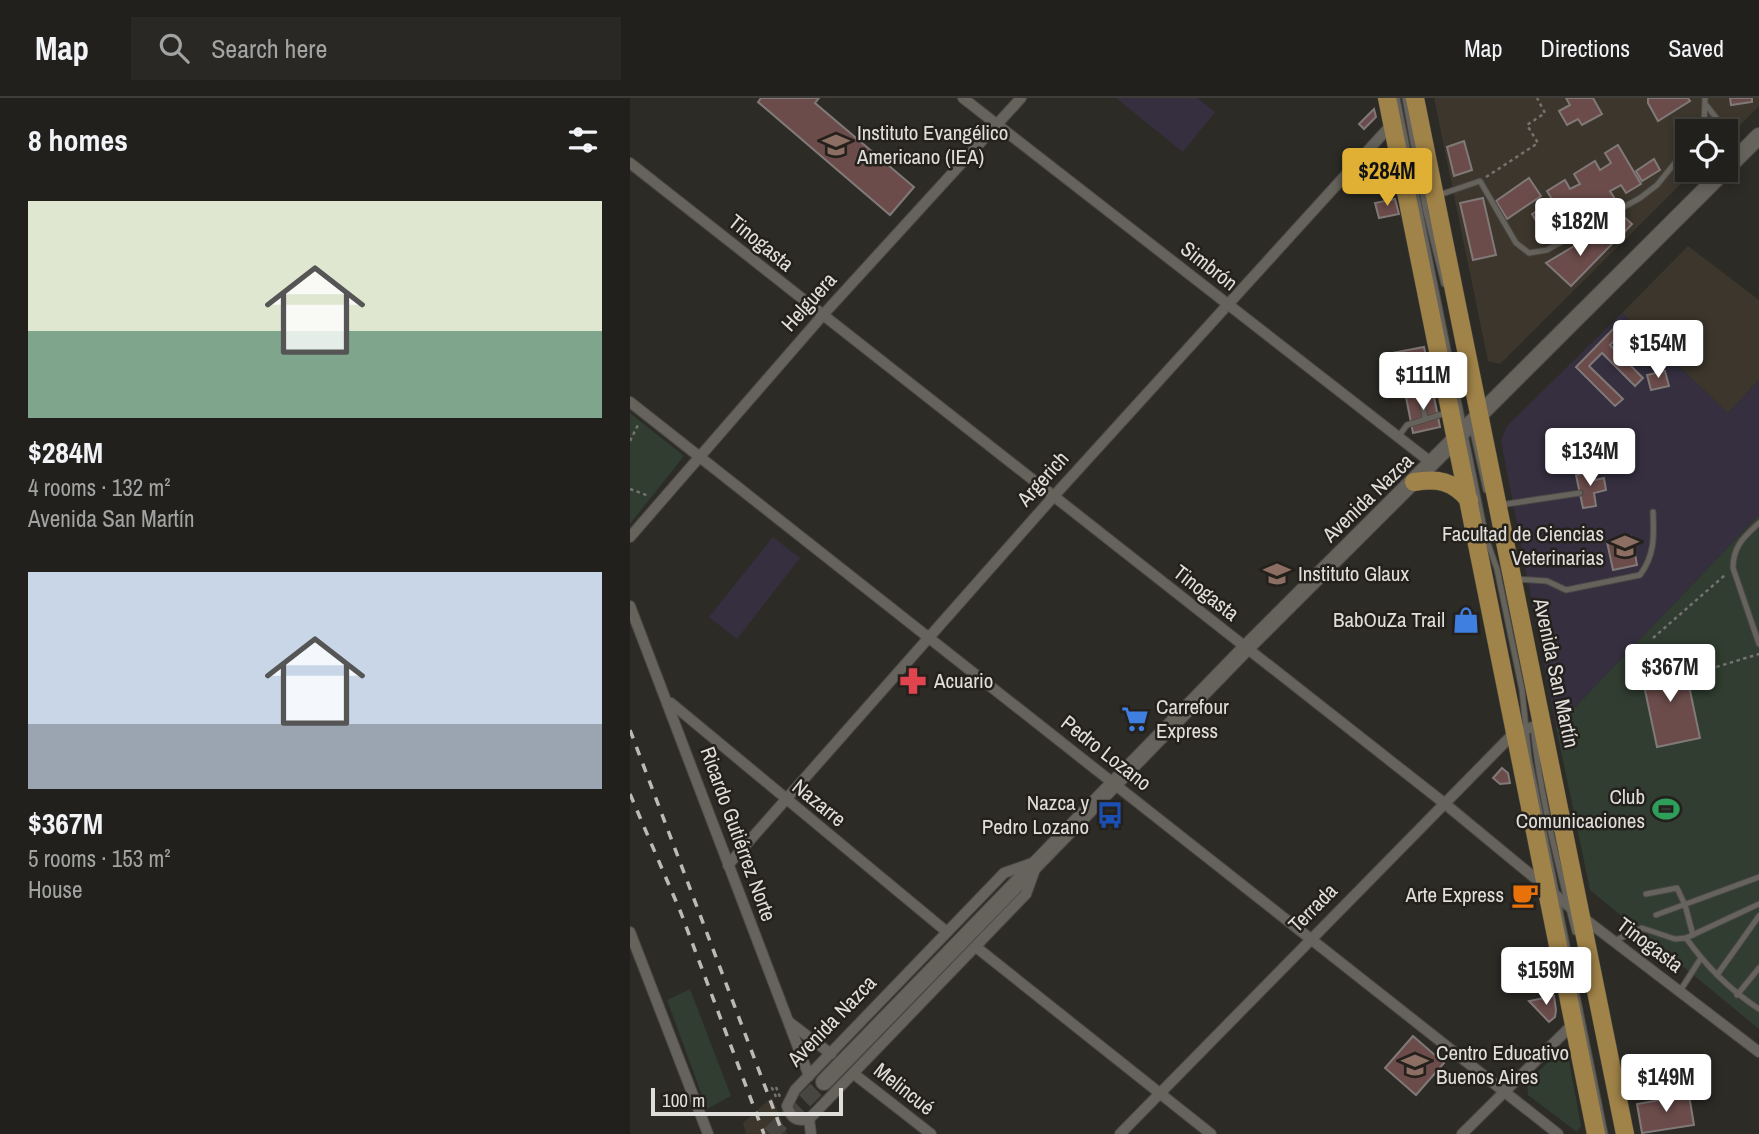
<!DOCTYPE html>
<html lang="en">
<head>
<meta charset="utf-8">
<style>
  :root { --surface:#22201c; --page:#2a2825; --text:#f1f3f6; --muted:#a2a3a3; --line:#3f3e3b; --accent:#dfb034 }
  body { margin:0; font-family:"Archivo Narrow",sans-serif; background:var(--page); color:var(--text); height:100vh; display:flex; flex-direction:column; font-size:26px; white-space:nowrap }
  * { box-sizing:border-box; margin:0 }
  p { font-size:23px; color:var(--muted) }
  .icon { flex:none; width:38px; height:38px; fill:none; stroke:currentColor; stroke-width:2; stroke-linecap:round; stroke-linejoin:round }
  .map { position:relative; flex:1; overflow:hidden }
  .panel { display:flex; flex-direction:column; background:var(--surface); width:630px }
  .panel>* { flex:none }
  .tools { position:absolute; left:1045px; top:21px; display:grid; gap:14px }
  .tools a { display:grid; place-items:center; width:63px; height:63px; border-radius:0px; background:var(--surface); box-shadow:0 4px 10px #0003,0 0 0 2px var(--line); font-size:35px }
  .scale { position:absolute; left:21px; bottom:18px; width:192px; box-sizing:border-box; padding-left:7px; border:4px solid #e0dedb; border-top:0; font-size:19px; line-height:24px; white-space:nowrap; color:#e0dedb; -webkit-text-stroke:5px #24211c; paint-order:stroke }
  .price { position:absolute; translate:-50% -60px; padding:0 16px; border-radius:7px; background:#fff; color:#222; font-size:23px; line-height:46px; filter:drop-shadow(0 2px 4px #0008) }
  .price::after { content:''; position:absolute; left:50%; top:42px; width:21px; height:16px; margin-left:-10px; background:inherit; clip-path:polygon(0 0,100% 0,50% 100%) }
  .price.on { background:var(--accent); color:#111 }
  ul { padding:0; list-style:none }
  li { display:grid; align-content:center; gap:14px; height:371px; padding:0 28px }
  li span { display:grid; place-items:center; height:217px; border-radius:0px; color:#555 }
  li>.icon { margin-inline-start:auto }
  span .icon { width:126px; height:126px; fill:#fffc; stroke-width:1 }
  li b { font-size:30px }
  h2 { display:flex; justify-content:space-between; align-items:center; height:84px; padding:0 28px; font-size:30px }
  header { display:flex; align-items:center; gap:42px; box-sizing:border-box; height:98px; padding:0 35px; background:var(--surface); border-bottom:2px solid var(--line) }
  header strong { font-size:33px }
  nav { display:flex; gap:38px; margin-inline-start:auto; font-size:24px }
  .search { width:490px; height:63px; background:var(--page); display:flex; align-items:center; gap:18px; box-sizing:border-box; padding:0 24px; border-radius:0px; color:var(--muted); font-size:26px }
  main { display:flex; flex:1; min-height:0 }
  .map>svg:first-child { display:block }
  .built { fill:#3c362c }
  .education { fill:#352f40 }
  .green { fill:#303d30 }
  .building { fill:#6b4c4b; stroke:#807978; stroke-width:2 }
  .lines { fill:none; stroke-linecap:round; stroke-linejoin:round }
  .secondary-tunnel { stroke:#484641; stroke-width:16; stroke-dasharray:16 8; stroke-linecap:butt }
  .lane-casing { stroke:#4b4844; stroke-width:7 }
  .street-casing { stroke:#4b4844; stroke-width:12 }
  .secondary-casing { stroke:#4b4844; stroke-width:18 }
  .primary-casing { stroke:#4b4844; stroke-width:19 }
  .path { stroke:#75736f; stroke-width:2.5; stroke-dasharray:3.5 3.5; stroke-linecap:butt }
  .lane { stroke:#66635d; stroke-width:5 }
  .street { stroke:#66635d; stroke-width:10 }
  .secondary { stroke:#66635d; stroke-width:16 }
  .primary { stroke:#a08348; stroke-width:18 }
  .rail { stroke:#bcbab7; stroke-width:3.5; stroke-dasharray:9 9; stroke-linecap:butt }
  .labels { text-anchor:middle; stroke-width:5; stroke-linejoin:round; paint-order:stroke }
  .poi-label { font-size:21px; fill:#e0dedb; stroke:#24211c; text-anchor:start }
  .street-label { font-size:21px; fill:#e0dedb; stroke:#24211c }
</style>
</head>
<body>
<header>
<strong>Map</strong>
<div class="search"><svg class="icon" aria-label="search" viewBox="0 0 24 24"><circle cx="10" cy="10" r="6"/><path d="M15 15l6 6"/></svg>Search here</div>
<nav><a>Map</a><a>Directions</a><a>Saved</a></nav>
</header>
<main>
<section class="panel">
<h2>8 homes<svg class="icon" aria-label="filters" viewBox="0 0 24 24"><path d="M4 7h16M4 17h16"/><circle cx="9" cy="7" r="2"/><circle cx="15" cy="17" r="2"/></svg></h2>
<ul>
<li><span style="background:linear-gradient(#dfe7d0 60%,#7fa58c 0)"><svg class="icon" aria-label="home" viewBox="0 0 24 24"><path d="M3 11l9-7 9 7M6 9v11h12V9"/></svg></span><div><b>$284M</b><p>4 rooms · 132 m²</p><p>Avenida San Martín</p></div></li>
<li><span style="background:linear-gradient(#c9d6e8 70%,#9aa5b1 0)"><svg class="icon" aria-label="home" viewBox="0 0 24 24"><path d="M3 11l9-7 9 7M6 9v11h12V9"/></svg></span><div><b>$367M</b><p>5 rooms · 153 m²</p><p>House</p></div></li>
</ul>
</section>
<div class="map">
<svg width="1129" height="1036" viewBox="0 0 1129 1036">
  <rect width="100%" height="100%" fill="#2d2b26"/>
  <!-- built -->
  <g class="built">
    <path d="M804,0H1129V8L1096,41V33H1057V72H1065L870,266L858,263Z"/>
    <path d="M1058,148L1129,202V282L1098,315L992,215Z"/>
    <path d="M142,999L157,1036H116L113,1025Z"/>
  </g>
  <!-- education -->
  <g class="education">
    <path d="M486,0H567L585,14L553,54Z"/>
    <path d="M992,215L1098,315L1129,282V417L926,629L871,343L877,328Z"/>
    <path d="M143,439L170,460L107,541L79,519Z"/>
  </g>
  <!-- green -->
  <g class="green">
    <path d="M0,315L54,358L0,426Z"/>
    <path d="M1129,417V931L960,792L926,629Z"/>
    <path d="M60,891L101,998L77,1011L37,902Z"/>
    <path d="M928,954L938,957L951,1028L947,1034L898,997L897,985Z"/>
  </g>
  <!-- building -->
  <g class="building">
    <path d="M131,0H189L185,5L284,89L260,117L128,4Z"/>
    <path d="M936,0H963L972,16L952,27L948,21L937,27L929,13L940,7Z"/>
    <path d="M1018,0H1058L1060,3L1028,23L1018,5Z"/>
    <path d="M1100,0H1122V4L1101,7Z"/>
    <path d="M744,11L746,19L734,31L729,26Z"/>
    <path d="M834,43L842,72L824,78L817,49Z"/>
    <path d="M988,47L1011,86L996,95L991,87L980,93L985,101L967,112L962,104L951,111L956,119L938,129L934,122L913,134L902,116L923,103L917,93L935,82L940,91L950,86L944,76L965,63L970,72L981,65L975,55Z"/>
    <path d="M1024,61L1030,72L1012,83L1006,73Z"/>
    <path d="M899,80L911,98L877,121L866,103Z"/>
    <path d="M853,100L866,157L843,162L830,105Z"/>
    <path d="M765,101L769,116L749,120L745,105Z"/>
    <path d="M991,116L1002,126L989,140L978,130Z"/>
    <path d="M969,133L982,146L941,188L916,165Z"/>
    <path d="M991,223L1032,263L1025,270L990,237L980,247L1013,280L1005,288L972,255L959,268L993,301L985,308L946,269Z"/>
    <path d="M794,249L798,267L766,274L762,255Z"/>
    <path d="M1035,273L1039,288L1021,292L1017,277Z"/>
    <path d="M803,294L810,329L783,335L776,299Z"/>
    <path d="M963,374L965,382L974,380L976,392L964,395L966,408L953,410L946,377Z"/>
    <path d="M1001,438L1004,450L994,452L995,458L1005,456L1007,467L983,472L977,444Z"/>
    <path d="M1054,564L1070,640L1027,649L1011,573Z"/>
    <path d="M872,670L878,675L880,685L870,686L863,680Z"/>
    <path d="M924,898L926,912L925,919L919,924L899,903Z"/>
    <path d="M783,938L814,965L786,997L755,970Z"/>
    <path d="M1059,997L1064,1027L1012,1035L1007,1006Z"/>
  </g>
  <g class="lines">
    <!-- secondary-tunnel -->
    <path class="secondary-tunnel" d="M140,1036L194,984"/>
    <defs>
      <g id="lane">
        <path d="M767,0L856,440L867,471L892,592L899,660L975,1036"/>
        <path d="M775,0L796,114L814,186"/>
        <path d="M1077,8L1111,52"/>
        <path d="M1070,33L1074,29L1075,0"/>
        <path d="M809,97L850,83L886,145L899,155L917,152L1010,100L1027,87L1057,50"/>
        <path d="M795,319L786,278L810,273"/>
        <path d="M842,330L856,392"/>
        <path d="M768,339L777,327L819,314"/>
        <path d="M870,407L950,395"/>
        <path d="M1129,425C1114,439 1103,448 1103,470L1129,546"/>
        <path d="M884,481L917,483L936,492L1010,477C1025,457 1024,438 1023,414"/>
        <path d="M903,628C910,698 928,766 945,834"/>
        <path d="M1016,796L1047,790L1055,807L1063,837"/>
        <path d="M1026,817L1129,779"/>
        <path d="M1056,840C1076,868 1100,892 1129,911"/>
        <path d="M984,843L1012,830L1045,841L1056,840L1129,806"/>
        <path d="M1087,877L1129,818"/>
        <path d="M1050,893L1071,860"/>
        <path d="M1107,897L1129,870"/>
      </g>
      <g id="street">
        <path d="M333,0L803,366"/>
        <path d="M0,65L814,705L952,819L1129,954"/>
        <path d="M0,304L928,1036"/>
        <path d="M0,439L192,218L391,0"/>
        <path d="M0,508L179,978"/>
        <path d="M41,605L317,834"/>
        <path d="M408,763L396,796L179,1021C166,1024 161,1020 157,1008L165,992L374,775Z"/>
        <path d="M98,767L423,399L762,26"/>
        <path d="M0,834L78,1036"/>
        <path d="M346,849L581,1036"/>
        <path d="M159,924L201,956"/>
        <path d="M224,976L301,1036"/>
        <path d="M179,1021L181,1036"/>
        <path d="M490,1036L885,634L913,626"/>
        <path d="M832,1036L944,925"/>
      </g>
      <path id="secondary" d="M194,984L616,550L1129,38"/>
      <g id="primary">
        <path d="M757,0L966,1036"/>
        <path d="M785,0L995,1036"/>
        <path d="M784,384C808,380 823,383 839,402"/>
      </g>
    </defs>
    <!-- lane casing -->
    <use href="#lane" class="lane-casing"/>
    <!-- street casing -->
    <use href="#street" class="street-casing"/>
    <!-- secondary casing -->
    <use href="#secondary" class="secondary-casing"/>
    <!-- primary casing -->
    <use href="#primary" class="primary-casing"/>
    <!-- path -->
    <g class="path">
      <path d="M856,79L908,45L897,27L915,15L907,0"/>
      <path d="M0,343L9,325"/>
      <path d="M0,391L19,398"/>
      <path d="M1023,540L1095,477"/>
      <path d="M1073,573L1129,556"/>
      <path d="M146,999L142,990L146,989L150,999"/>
    </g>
    <!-- lane -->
    <use href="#lane" class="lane"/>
    <!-- street -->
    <use href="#street" class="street"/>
    <!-- secondary -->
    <use href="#secondary" class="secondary"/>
    <!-- primary -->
    <use href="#primary" class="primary"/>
    <!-- rail -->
    <g class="rail">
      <path d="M0,632L153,1036"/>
      <path d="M0,696L51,815L134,1036"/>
    </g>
  </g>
  <!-- icons -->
  <defs>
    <symbol id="school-bare" viewBox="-9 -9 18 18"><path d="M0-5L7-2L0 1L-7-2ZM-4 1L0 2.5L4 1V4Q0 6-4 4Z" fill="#8d6e63" stroke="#24211c" stroke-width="2.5" paint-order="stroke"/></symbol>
    <symbol id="university-bare" viewBox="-9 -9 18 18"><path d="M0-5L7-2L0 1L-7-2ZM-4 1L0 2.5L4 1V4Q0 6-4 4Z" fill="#8d6e63" stroke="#24211c" stroke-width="2.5" paint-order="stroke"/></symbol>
    <symbol id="shop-bare" viewBox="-9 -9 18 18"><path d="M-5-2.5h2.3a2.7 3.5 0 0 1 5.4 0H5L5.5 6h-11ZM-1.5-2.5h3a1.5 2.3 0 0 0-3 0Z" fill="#3f7fe0" stroke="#24211c" stroke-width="2.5" paint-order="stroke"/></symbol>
    <symbol id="pharmacy-bare" viewBox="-9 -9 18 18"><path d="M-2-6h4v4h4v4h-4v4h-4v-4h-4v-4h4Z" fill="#e0444e" stroke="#24211c" stroke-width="2.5" paint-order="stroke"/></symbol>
    <symbol id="supermarket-bare" viewBox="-9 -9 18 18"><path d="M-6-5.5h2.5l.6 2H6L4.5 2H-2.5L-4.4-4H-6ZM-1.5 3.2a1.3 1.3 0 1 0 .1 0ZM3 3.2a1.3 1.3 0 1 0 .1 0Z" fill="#3f7fe0" stroke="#24211c" stroke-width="2.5" paint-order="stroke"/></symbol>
    <symbol id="stadium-bare" viewBox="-9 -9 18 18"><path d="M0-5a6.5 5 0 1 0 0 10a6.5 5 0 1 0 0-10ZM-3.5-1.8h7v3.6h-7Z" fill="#2e9e5b" stroke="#24211c" stroke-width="2.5" paint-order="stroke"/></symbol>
    <symbol id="bus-bare" viewBox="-9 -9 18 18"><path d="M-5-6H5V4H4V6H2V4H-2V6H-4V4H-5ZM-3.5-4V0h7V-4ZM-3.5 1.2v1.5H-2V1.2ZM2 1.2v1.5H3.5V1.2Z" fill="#1a4fb4" stroke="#24211c" stroke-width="2.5" paint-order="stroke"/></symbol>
    <symbol id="cafe-bare" viewBox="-9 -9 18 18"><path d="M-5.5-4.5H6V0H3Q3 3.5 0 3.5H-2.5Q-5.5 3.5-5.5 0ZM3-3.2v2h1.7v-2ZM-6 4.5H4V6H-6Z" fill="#e8710a" stroke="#24211c" stroke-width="2.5" paint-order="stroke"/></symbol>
  </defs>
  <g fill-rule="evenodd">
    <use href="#school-bare" x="187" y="28" width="38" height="38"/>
    <use href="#university-bare" x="976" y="429" width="38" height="38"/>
    <use href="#school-bare" x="628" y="457" width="38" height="38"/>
    <use href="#shop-bare" x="817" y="503" width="38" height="38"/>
    <use href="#pharmacy-bare" x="264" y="564" width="38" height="38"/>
    <use href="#supermarket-bare" x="486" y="602" width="38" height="38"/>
    <use href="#stadium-bare" x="1017" y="692" width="38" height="38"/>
    <use href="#bus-bare" x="461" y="698" width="38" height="38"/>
    <use href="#cafe-bare" x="876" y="778" width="38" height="38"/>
    <use href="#school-bare" x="766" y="948" width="38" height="38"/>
  </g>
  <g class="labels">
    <!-- poi labels -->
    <g class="poi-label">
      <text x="227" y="42">Instituto Evangélico<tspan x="227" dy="24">Americano (IEA)</tspan></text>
      <text x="974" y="443" text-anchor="end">Facultad de Ciencias<tspan x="974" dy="24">Veterinarias</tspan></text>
      <text x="668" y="483">Instituto Glaux</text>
      <text x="815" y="529" text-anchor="end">BabOuZa Trail</text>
      <text x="304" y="590">Acuario</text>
      <text x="526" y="616">Carrefour<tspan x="526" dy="24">Express</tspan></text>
      <text x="1015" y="706" text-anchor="end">Club<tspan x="1015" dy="24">Comunicaciones</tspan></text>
      <text x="459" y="712" text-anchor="end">Nazca y<tspan x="459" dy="24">Pedro Lozano</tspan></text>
      <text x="874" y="804" text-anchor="end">Arte Express</text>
      <text x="806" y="962">Centro Educativo<tspan x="806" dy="24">Buenos Aires</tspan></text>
    </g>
    <!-- street labels -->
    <g class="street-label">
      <text transform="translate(131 145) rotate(39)" y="7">Tinogasta</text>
      <text transform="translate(579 168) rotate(38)" y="7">Simbrón</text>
      <text transform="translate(179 204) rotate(-48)" y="7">Helguera</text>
      <text transform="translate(413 381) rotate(-48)" y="7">Argerich</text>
      <text transform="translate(738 400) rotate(-44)" y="7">Avenida Nazca</text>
      <text transform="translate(576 495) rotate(38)" y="7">Tinogasta</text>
      <text transform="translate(926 575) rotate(78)" y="7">Avenida San Martín</text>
      <text transform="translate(476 655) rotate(38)" y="7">Pedro Lozano</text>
      <text transform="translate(189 705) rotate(39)" y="7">Nazarre</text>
      <text transform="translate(108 736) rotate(70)" y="7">Ricardo Gutiérrez Norte</text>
      <text transform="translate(683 810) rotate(-45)" y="7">Terrada</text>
      <text transform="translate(1020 847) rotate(37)" y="7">Tinogasta</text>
      <text transform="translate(202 923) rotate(-46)" y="7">Avenida Nazca</text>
      <text transform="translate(274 991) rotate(38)" y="7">Melincué</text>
    </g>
  </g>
</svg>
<div class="tools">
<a><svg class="icon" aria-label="locate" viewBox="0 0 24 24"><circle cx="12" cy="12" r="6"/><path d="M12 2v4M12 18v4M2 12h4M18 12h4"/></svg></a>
</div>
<div class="scale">100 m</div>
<b class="price on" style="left:757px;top:110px">$284M</b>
<b class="price" style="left:950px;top:160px">$182M</b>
<b class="price" style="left:1028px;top:282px">$154M</b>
<b class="price" style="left:793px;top:314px">$111M</b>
<b class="price" style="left:960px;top:390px">$134M</b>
<b class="price" style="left:1040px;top:606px">$367M</b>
<b class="price" style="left:916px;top:909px">$159M</b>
<b class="price" style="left:1036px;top:1016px">$149M</b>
</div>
</main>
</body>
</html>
